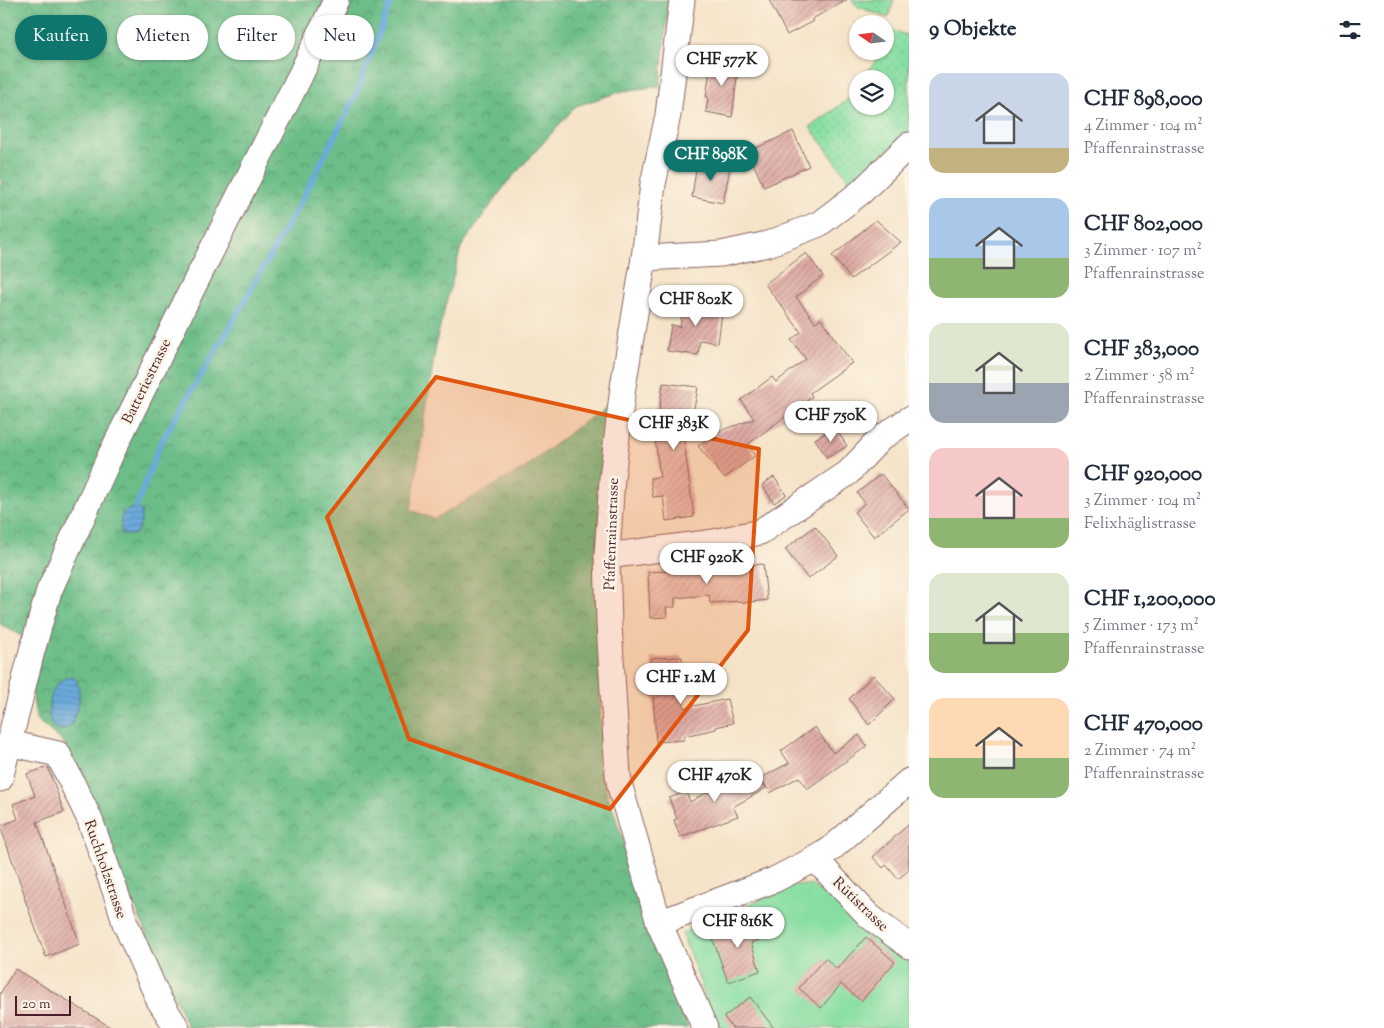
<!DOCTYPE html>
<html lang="de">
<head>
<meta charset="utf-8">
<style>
  :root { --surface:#fff; --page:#f2f2f3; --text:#1f2937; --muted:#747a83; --accent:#0f766e }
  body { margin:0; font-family:"Sorts Mill Goudy",serif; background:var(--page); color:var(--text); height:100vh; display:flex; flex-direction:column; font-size:19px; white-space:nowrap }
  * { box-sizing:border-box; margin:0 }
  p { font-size:16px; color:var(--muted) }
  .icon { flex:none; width:28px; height:28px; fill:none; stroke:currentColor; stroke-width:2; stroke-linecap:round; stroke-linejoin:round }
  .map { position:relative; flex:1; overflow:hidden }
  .drawer { display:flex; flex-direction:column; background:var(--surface); width:475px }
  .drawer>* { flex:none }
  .top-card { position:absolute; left:15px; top:15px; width:475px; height:45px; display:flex; gap:10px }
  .needle { width:32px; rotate:284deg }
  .controls { position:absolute; left:849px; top:15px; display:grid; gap:10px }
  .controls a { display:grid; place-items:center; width:45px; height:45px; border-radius:50%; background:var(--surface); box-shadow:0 1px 4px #0004; font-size:25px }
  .scale { position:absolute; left:15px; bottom:12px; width:56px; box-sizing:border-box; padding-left:5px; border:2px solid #4a1f2b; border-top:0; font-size:14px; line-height:18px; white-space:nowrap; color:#4a1f2b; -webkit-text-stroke:4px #fcf5e5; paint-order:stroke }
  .price { position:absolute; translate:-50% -42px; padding:0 11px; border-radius:18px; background:#fff; color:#222; font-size:16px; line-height:32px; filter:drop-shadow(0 1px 2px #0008) }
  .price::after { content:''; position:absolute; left:50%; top:30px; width:15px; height:11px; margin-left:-8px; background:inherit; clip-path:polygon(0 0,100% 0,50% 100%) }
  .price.active { background:var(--accent); color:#fff }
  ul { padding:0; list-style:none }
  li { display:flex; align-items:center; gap:15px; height:125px; padding:0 20px }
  li span { display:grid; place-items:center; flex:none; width:140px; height:100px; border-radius:15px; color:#555 }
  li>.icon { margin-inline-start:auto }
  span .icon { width:60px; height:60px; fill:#fffc; stroke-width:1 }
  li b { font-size:21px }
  h2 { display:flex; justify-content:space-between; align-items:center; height:60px; padding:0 20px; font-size:21px }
  .pill { padding:0 18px; border-radius:22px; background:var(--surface); box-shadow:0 1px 4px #0004; font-size:18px; line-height:45px }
  .pill.active { background:var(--accent); color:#fff }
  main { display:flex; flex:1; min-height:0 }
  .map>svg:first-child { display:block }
  .grass { fill:url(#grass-dots); stroke:#687e66 }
  .forest { fill:url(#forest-crowns); stroke:#5b6e5a }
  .park { fill:#86dea2; stroke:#687e66 }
  .water { fill:url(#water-rules); stroke:#5a6484 }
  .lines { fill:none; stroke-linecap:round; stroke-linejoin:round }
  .stream { stroke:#6aaadd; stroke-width:5.5 }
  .building { fill:url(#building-hatch) }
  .minor-casing { stroke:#866462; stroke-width:27 }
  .minor { stroke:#fff; stroke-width:25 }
  .marked { fill:#e0560e; fill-opacity:0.2; stroke:#e0560e; stroke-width:4; stroke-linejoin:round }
  .labels { text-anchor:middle; stroke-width:5; stroke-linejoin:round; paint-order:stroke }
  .street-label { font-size:15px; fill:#4a1f2b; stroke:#fcf5e5 }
</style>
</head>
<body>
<main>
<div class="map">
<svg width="909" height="1028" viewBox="0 0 909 1028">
  <defs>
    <pattern id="grass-dots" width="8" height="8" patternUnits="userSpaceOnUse" patternTransform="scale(1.25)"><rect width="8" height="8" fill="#86dea2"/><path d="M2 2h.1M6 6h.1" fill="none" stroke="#75be8c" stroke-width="1.8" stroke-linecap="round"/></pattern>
    <pattern id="forest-crowns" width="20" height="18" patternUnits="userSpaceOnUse" patternTransform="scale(1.25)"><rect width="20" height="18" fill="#6cbd88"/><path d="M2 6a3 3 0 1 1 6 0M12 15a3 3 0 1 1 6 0" fill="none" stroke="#5b996f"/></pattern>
    <pattern id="water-rules" width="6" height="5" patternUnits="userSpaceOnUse" patternTransform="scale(1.25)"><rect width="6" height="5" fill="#6aaadd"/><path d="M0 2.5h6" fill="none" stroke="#598ab3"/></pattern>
    <pattern id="building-hatch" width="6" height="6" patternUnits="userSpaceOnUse" patternTransform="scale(1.25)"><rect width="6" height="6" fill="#deaaa4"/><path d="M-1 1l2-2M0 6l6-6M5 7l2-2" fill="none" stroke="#b68a86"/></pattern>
  </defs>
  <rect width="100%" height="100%" fill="#fcf5e5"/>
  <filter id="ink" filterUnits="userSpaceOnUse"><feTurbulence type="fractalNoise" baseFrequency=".02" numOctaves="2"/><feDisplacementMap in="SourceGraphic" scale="10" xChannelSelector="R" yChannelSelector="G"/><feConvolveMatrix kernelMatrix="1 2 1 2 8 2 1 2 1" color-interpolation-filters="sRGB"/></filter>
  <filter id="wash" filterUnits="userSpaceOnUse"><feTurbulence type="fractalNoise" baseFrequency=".0096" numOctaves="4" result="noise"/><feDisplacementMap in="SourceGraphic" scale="20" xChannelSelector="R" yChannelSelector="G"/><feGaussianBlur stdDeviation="1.12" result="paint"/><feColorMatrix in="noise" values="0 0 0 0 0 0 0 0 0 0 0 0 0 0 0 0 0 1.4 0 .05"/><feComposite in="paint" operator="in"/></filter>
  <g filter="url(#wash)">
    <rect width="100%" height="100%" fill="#f5e3c8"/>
    <!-- grass -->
    <g class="grass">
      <path d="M851,0H894L888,18L859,7Z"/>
      <path d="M894,31L909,36V134L849,180L810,127L847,100L857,86L858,106H885V79H863L882,51H885V46Z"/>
    </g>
    <!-- forest -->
    <path class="forest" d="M0,0H669L660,86L623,91L576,106L506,184L461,247L437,338L411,510L434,519L525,468L610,401L597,559L602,778L688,1028H188L63,742L36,719L25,638L0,624V187L2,180L0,179Z"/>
    <!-- park -->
    <path class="park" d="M795,885H812L873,931L909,951V1028H717L682,933Z"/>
    <!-- water -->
    <g class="water">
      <path d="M136,507L141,511C142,521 141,526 135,534C125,537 119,534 121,523C121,520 121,517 122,515C125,510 132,509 136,507Z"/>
      <path d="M73,676C85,690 77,708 72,724L65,729L57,730C55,727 51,724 50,720C47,710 51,690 59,682C63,679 68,677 73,676Z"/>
    </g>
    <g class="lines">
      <!-- stream -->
      <path class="stream" d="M136,507L160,444L232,323L306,192L355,97L392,0"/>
    </g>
    <g id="blocks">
      <!-- building -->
      <g class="building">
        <path d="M769,0H847L812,19L813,21L787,35Z"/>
        <path d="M712,57L739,61L732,117L706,112L708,97H706Z"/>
        <path d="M793,131L809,166L764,187L748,152Z"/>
        <path d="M697,162L730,168L723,203L692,197Z"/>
        <path d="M876,220L901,242L851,279L832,256Z"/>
        <path d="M806,253L823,276L796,297L815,322L821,319L852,363L810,393L812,397L748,444L755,456L724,478L698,446L714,433L754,419L741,400L772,377L776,382L806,359L791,340L801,332L765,284Z"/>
        <path d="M684,299L723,305L718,343L700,340L698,355L667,351L671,325L680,327Z"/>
        <path d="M663,383L698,387L689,435L682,427L694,517L666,521L663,496L653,497L650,478L660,477L655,439Z"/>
        <path d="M835,427L847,446L827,458L815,439Z"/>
        <path d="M881,474L909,509L874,537L854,512L865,503L857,493Z"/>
        <path d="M774,477L786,495L774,503L762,485Z"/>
        <path d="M815,526L838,556L808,579L785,549Z"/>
        <path d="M751,560V565L763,564L767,600L743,603L742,601L710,603L709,595L675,598V607H666L667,617L650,618L648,572L687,570V565Z"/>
        <path d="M682,657L684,708L727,699L733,723L716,727V729L684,736V740L656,742L651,658Z"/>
        <path d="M873,675L895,699L869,725L849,699Z"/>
        <path d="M815,727L833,753L859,735L867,746L807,789L799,777L770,793L761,778L789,763L781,751Z"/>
        <path d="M754,766L766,788L733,807L738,816L680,837L674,820L677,819L669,798L686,792L690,802Z"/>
        <path d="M48,767L64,812L37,822L80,944L46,957L24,897L25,896L0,826L18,819L13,804L35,796L27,774Z"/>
        <path d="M909,824V870L898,879L886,865L883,868L873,857Z"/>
        <path d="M755,918L762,939L751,943L760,971L728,982L711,934Z"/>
        <path d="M866,937L895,962L861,1001L841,984L821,1008L799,988L825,958L837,969Z"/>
        <path d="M15,969L60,996L112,1028H0V994Z"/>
        <path d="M750,997L774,1028H732L724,1017Z"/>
      </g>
    </g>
  </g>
  <g filter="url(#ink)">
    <use href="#blocks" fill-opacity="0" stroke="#866462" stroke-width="1"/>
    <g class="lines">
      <defs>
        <g id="minor">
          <path d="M682,0L668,115L653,184L644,258L623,387L612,478L607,556L609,624L618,775L620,787L659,923L705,1028"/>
          <path d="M644,258L721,254L768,244L819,224L861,192L909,145"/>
          <path d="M607,556L714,542L760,532L848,473L880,439L909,419"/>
          <path d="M9,743L58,754L90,820L119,902L125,923L159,1000L177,1028"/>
          <path d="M0,779L32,651L49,591L111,454L196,281L300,76L336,0"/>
          <path d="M815,859L869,916L909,946"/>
          <path d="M659,923L774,880L815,859L831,849L909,781"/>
        </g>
      </defs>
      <!-- minor casing -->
      <use href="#minor" class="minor-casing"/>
      <!-- minor -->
      <use href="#minor" class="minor"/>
    </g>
  </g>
  <!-- marked area -->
  <path class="marked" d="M436,377L759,449L748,630L610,809L409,739L327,517Z"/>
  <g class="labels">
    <!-- street labels -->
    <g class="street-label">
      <text transform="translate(146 381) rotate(-64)" y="5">Batteriestrasse</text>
      <text transform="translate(611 534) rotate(-88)" y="5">Pfaffenrainstrasse</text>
      <text transform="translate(106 869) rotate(71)" y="5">Ruchholzstrasse</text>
      <text transform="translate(861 904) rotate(44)" y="5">Rütistrasse</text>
    </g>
  </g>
</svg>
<div class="controls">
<a><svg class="needle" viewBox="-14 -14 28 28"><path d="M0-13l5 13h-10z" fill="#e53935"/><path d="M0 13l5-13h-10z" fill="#747a83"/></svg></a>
<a><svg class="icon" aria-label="layers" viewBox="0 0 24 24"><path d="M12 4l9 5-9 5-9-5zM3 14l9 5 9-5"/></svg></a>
</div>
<div class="scale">20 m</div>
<b class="price" style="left:722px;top:87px">CHF 577K</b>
<b class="price active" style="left:711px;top:182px">CHF 898K</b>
<b class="price" style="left:696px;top:327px">CHF 802K</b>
<b class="price" style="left:831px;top:443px">CHF 750K</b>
<b class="price" style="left:674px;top:451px">CHF 383K</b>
<b class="price" style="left:707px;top:585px">CHF 920K</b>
<b class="price" style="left:681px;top:705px">CHF 1.2M</b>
<b class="price" style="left:715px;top:803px">CHF 470K</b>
<b class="price" style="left:738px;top:949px">CHF 816K</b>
<div class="top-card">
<a class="pill active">Kaufen</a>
<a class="pill">Mieten</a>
<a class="pill">Filter</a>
<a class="pill">Neu</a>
</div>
</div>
<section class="drawer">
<h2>9 Objekte<svg class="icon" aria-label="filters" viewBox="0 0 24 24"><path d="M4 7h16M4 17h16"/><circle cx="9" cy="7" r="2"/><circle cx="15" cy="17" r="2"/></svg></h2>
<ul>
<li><span style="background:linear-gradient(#c9d6e8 75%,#c2b280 0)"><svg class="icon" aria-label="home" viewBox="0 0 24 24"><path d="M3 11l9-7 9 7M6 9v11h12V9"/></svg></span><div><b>CHF 898,000</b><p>4 Zimmer · 104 m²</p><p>Pfaffenrainstrasse</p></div></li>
<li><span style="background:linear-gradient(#a9c7e8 60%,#8fb573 0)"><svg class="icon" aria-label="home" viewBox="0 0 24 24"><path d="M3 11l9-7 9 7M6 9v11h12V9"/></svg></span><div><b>CHF 802,000</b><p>3 Zimmer · 107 m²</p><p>Pfaffenrainstrasse</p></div></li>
<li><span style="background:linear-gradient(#dfe7d0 60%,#9aa5b1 0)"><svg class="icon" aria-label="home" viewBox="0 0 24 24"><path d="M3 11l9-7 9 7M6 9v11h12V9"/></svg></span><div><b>CHF 383,000</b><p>2 Zimmer · 58 m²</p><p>Pfaffenrainstrasse</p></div></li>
<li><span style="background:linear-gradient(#f6c9c9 70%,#8fb573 0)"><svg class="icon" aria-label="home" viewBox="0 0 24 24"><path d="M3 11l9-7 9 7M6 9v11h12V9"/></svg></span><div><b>CHF 920,000</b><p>3 Zimmer · 104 m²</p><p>Felixhäglistrasse</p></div></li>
<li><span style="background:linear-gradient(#dfe7d0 60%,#8fb573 0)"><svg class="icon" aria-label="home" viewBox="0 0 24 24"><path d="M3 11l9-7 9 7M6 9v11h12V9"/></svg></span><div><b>CHF 1,200,000</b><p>5 Zimmer · 173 m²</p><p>Pfaffenrainstrasse</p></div></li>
<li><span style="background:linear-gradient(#ffd9b3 60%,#8fb573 0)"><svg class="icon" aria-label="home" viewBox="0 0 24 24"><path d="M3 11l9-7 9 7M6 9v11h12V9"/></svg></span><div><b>CHF 470,000</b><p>2 Zimmer · 74 m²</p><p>Pfaffenrainstrasse</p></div></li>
</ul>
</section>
</main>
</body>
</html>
